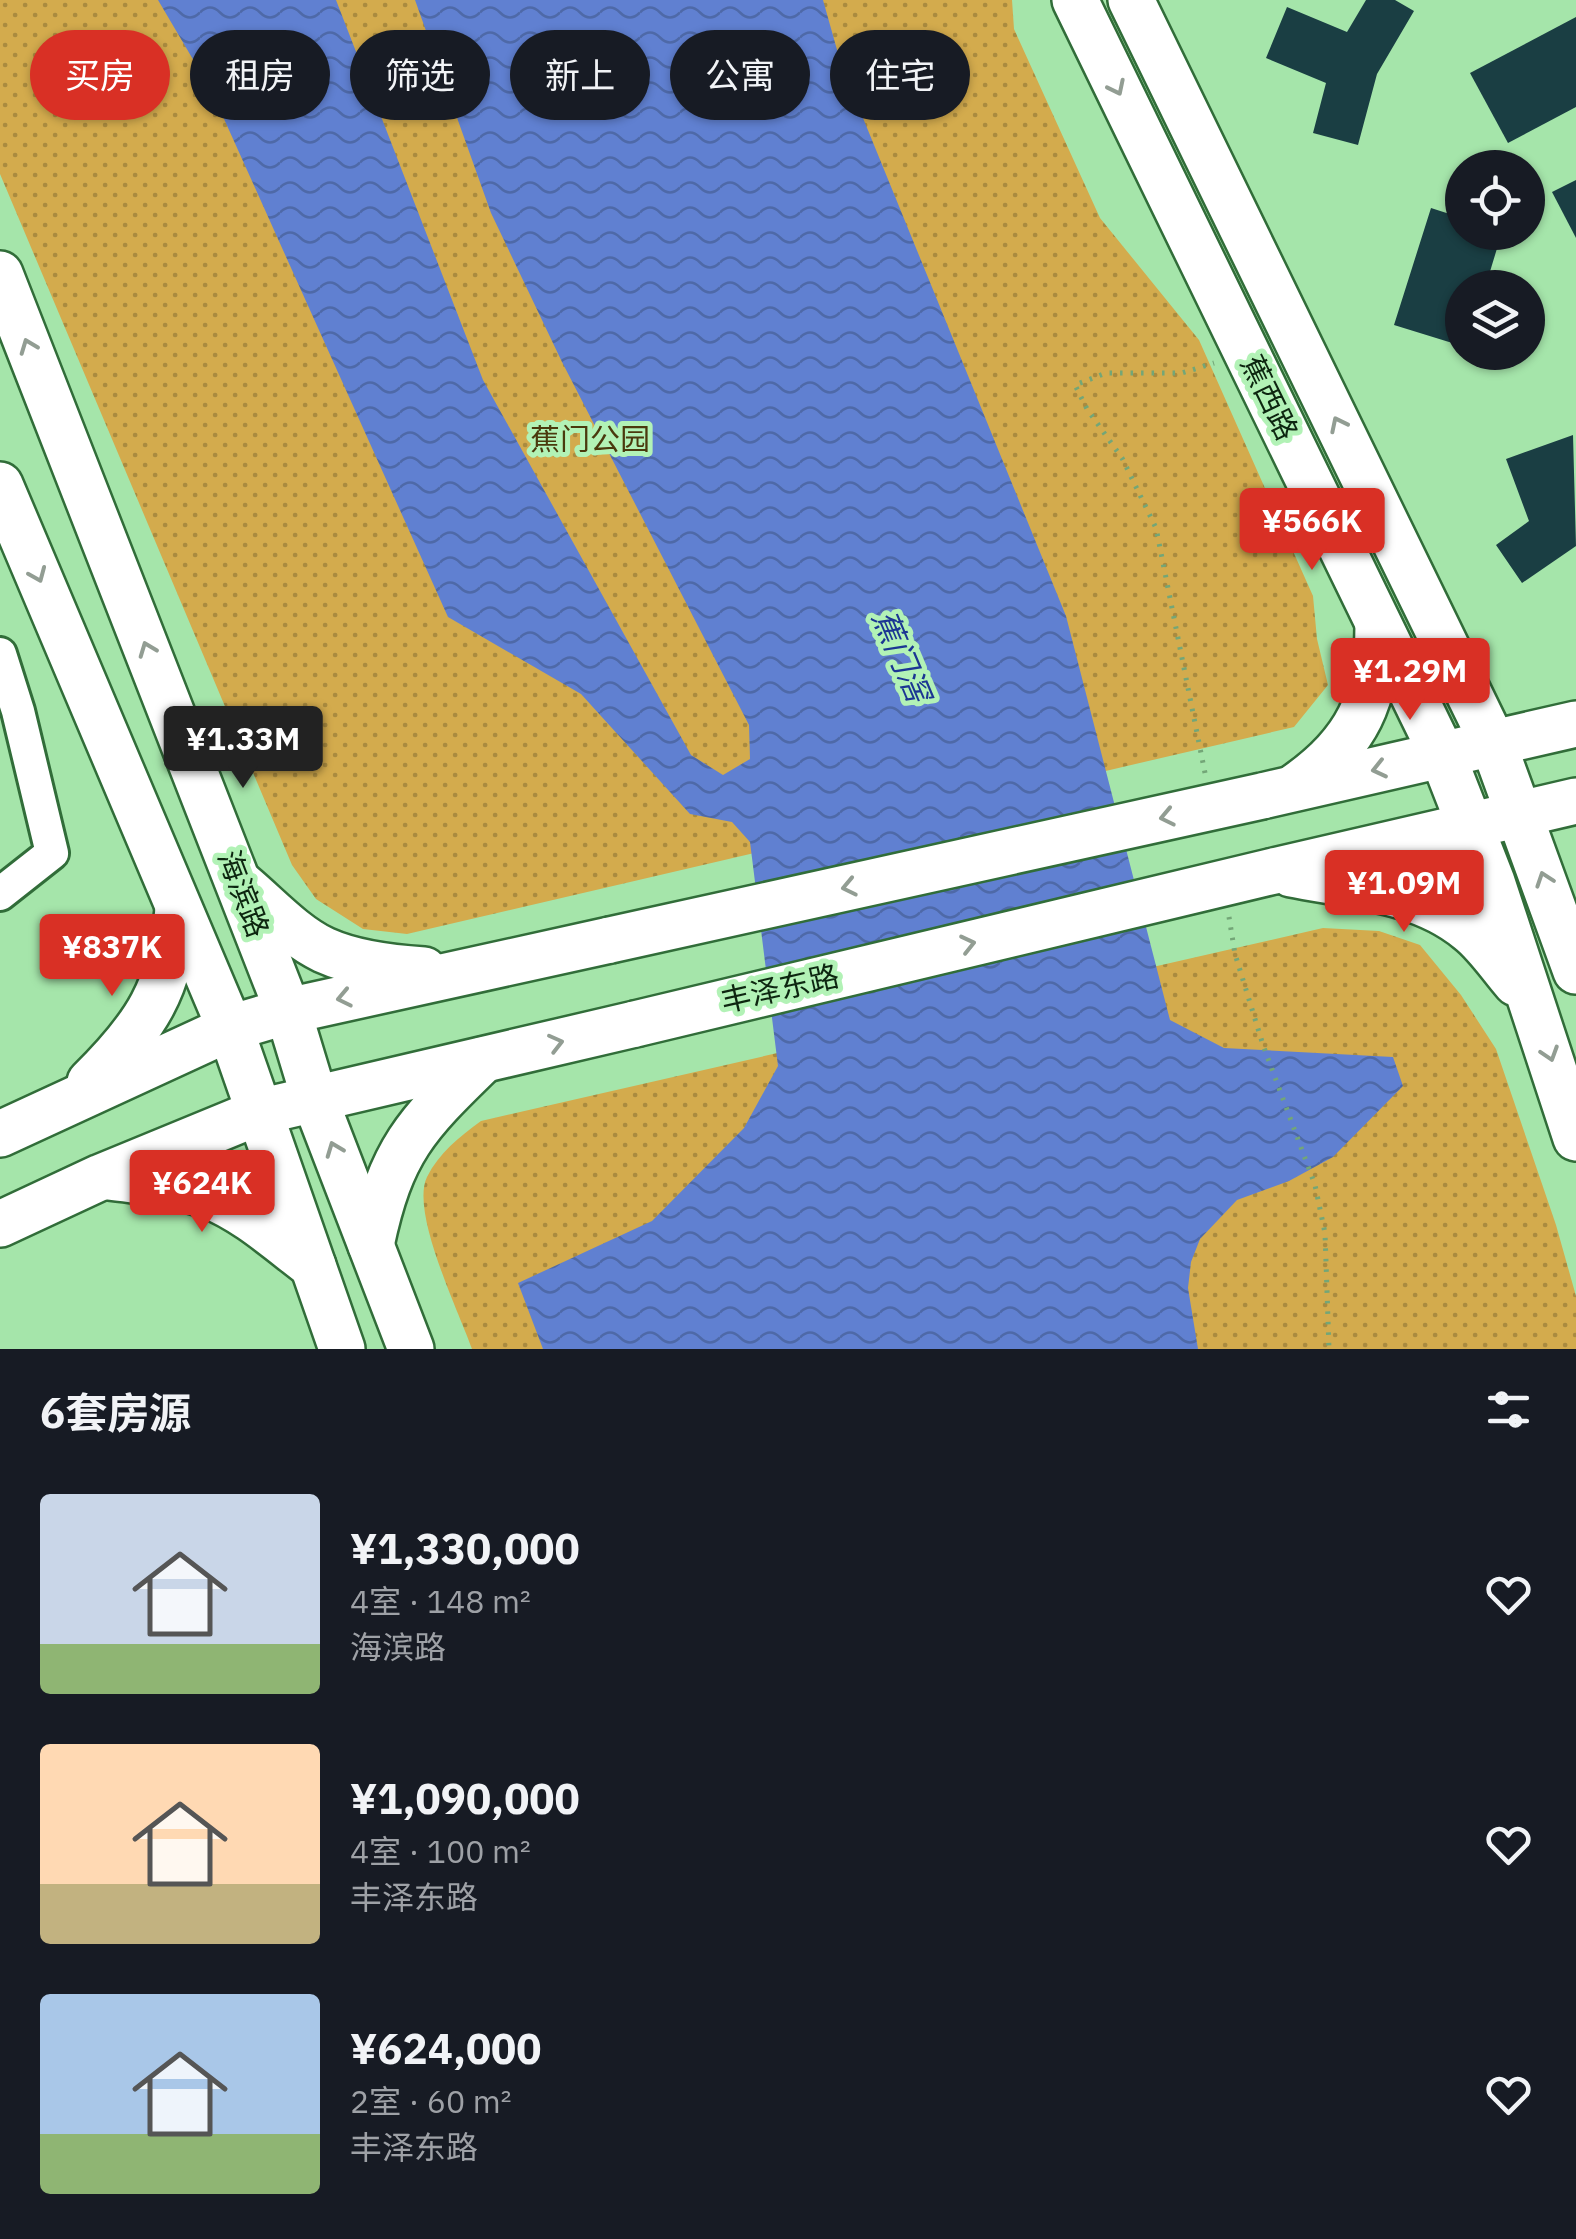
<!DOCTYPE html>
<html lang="zh">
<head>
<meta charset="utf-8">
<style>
  :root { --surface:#171b24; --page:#242831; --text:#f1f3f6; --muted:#9ea1a6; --accent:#d93025 }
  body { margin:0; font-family:"IBM Plex Sans","Noto Sans SC",sans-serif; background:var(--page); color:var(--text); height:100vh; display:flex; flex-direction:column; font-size:38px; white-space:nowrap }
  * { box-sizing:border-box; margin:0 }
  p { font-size:32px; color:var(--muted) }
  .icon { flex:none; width:55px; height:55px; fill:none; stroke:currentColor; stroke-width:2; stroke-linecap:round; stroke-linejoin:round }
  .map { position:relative; height:1349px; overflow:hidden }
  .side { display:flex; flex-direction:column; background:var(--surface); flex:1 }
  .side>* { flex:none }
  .hud { position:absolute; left:30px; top:30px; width:1000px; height:90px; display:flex; gap:20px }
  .controls { position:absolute; left:1445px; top:150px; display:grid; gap:20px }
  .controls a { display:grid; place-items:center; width:100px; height:100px; border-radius:50%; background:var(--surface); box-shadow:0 2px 8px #0004; font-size:50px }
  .price { position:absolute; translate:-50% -85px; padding:0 22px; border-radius:10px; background:var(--accent); color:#fff; font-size:32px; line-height:65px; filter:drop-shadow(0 2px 5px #0008) }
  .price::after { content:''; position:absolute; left:50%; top:60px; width:30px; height:22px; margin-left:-15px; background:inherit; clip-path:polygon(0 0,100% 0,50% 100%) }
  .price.current { background:#222; color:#fff }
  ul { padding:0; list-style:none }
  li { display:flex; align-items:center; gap:30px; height:250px; padding:0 40px }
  li span { display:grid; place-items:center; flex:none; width:280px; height:200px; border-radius:10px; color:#555 }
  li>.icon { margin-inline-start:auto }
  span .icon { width:120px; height:120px; fill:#fffc; stroke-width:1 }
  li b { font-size:42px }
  h2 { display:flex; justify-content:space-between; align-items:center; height:120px; padding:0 40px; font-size:42px }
  .tag { padding:0 35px; border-radius:45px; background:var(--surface); box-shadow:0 2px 8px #0004; font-size:35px; line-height:90px }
  .tag.current { background:var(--accent); color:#fff }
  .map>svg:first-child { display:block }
  .park { fill:url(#park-dots) }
  .water { fill:url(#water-waves) }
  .building { fill:#1a3e43 }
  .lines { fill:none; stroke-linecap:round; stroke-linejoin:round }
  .street-casing { stroke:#316d39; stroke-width:38 }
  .secondary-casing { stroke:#316d39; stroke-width:50 }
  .path { stroke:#73a677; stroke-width:5; stroke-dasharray:2.5 8; stroke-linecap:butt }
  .street { stroke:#fff; stroke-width:32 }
  .secondary { stroke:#fff; stroke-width:45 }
  .secondary-bridge-casing { stroke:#316d39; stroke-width:50; stroke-linecap:butt }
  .secondary-bridge { stroke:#fff; stroke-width:45 }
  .oneway { stroke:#929d93 }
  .labels { text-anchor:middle; stroke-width:10; stroke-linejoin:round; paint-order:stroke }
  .street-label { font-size:30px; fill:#0d2610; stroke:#b2f2b6 }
  .park-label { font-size:30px; fill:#4a390d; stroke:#b2f2b6 }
  .water-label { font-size:32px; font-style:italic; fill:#1b3593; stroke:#b2f2b6 }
</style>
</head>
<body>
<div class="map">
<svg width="1576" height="1349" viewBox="0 0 1576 1349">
  <defs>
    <pattern id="park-dots" width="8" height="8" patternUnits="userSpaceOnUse" patternTransform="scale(2.5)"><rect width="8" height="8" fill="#d3ab4d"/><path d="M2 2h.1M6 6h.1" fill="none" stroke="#aa8b3f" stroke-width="1.8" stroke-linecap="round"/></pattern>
    <pattern id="water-waves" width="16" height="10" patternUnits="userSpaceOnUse" patternTransform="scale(2.5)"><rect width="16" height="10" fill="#6080d1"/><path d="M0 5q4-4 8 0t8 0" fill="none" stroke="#4e69a8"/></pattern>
  </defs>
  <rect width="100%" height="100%" fill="#a5e5aa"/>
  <!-- park -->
  <g class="park">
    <path d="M0,0H1012L1014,29L1100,218L1199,340L1313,596L1317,639L1328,685L1294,727L407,934L363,929L316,899L292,865L0,174Z"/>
    <path d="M1323,928L1379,931L1420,945L1461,995L1496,1049L1556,1225L1576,1296V1349H472C459,1312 410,1212 427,1177C439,1153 459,1137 481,1121Z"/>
  </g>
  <!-- water -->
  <path class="water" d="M158,0H336L483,380L691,755L723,775L750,759L749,725L562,362L491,213L415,0H823L841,64L1066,616L1170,1020L1224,1048L1393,1057L1403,1086L1333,1157L1289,1181L1237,1200L1200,1239L1191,1262L1188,1288L1198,1349H543L518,1283L652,1221L744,1128L778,1066L750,842L732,822L690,814L581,694L448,617L211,90Z"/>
  <!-- building -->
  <g class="building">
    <path d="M1366,0H1395L1414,11L1377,74L1358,145L1313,133L1326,83L1266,58L1287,7L1347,32Z"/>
    <path d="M1576,17V107L1508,143L1470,73Z"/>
    <path d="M1576,180V238L1552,192Z"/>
    <path d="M1431,208L1462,218V232H1502L1485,288H1462V346L1394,325Z"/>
    <path d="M1573,435L1576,546L1522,583L1496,545L1529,521L1506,459Z"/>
  </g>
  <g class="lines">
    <defs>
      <path id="street" d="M0,654L18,711L52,853L0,894"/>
      <g id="secondary">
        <path d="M1075,0L1442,754L1492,882L1576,1138"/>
        <path d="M1131,0L1493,743L1576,971"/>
        <path d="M0,274L288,1011L315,1100L411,1349"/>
        <path d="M0,485L230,1028L342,1349"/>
        <path d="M1296,786C1357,744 1378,698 1378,625"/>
        <path d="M1262,796L1576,724"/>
        <path d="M1274,871L1576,801"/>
        <path d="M1291,874C1351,886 1420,889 1469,930C1487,944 1501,966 1516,983"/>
        <path d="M243,886C268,907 294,936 324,950C355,964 391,968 424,970"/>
        <path d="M90,1082C146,1027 171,988 178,909"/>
        <path d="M0,1134L230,1028L288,1011L610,940"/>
        <path d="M108,1177C142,1181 176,1184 209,1196C246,1210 281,1242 313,1266"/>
        <path d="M0,1224L101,1177L259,1112L635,1024"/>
        <path d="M371,1245C391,1150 415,1126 483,1060"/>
      </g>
    </defs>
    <!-- street casing -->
    <use href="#street" class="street-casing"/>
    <!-- secondary casing -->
    <use href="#secondary" class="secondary-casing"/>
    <!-- path -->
    <g class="path">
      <path d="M1205,773L1156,528L1122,458L1087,409L1075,385L1106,373H1182L1214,363"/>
      <path d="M1229,917L1235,954L1263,1045L1315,1185L1325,1233L1329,1349"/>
    </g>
    <!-- street -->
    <use href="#street" class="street"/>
    <!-- secondary -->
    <use href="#secondary" class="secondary"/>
    <defs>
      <g id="secondary-bridge">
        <path d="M610,940L1262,796"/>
        <path d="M635,1024L1274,871"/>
      </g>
    </defs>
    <!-- secondary-bridge casing -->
    <use href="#secondary-bridge" class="secondary-bridge-casing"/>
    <!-- secondary-bridge -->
    <use href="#secondary-bridge" class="secondary-bridge"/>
  </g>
  <!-- one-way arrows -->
  <defs><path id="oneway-chevron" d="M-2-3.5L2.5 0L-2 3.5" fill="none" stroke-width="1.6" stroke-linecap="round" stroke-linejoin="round" transform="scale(2.5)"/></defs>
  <g class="oneway">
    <use href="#oneway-chevron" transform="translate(1117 88) rotate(64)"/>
    <use href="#oneway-chevron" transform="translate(28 346) rotate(-111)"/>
    <use href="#oneway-chevron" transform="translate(1338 424) rotate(-116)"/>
    <use href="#oneway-chevron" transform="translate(38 575) rotate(67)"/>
    <use href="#oneway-chevron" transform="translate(147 649) rotate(-111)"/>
    <use href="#oneway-chevron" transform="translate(1379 769) rotate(167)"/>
    <use href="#oneway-chevron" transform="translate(1167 817) rotate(168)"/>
    <use href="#oneway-chevron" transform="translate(1544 879) rotate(-109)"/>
    <use href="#oneway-chevron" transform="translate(849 887) rotate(168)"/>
    <use href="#oneway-chevron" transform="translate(968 944) rotate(-13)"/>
    <use href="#oneway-chevron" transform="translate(344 998) rotate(168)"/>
    <use href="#oneway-chevron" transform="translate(556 1043) rotate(-14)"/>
    <use href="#oneway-chevron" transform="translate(1550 1054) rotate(72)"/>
    <use href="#oneway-chevron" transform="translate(334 1149) rotate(-111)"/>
  </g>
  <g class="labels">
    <!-- street labels -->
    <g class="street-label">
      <text transform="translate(1269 398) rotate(64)" y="10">蕉西路</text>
      <text transform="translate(243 894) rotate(69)" y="10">海滨路</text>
      <text transform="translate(780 989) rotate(-13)" y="10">丰泽东路</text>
    </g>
    <!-- park labels -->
    <g class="park-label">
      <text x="590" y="450">蕉门公园</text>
    </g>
    <!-- water labels -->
    <g class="water-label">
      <text transform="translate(901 656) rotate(67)" y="11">蕉门滘</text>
    </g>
  </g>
</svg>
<div class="controls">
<a><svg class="icon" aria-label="locate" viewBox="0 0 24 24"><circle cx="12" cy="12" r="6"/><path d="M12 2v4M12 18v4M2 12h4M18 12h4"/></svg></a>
<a><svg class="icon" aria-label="layers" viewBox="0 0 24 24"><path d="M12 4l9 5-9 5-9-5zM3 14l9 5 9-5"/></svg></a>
</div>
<b class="price" style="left:1312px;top:573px">¥566K</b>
<b class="price" style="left:1410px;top:723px">¥1.29M</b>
<b class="price current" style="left:243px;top:791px">¥1.33M</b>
<b class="price" style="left:1404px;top:935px">¥1.09M</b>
<b class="price" style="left:112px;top:999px">¥837K</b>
<b class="price" style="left:202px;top:1235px">¥624K</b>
<div class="hud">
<a class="tag current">买房</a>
<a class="tag">租房</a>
<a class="tag">筛选</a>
<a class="tag">新上</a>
<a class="tag">公寓</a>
<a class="tag">住宅</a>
</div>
</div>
<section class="side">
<h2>6套房源<svg class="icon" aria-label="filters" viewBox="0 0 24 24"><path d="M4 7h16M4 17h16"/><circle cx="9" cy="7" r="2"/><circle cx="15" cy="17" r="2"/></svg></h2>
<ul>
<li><span style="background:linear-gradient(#c9d6e8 75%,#8fb573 0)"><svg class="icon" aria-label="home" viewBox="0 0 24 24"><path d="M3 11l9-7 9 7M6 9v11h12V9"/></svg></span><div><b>¥1,330,000</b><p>4室 · 148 m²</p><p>海滨路</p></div><svg class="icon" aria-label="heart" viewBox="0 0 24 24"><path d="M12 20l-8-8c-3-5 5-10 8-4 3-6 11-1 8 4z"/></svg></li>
<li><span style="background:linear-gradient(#ffd9b3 70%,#c2b280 0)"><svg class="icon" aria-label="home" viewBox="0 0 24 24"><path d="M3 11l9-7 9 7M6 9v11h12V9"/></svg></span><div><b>¥1,090,000</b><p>4室 · 100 m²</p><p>丰泽东路</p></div><svg class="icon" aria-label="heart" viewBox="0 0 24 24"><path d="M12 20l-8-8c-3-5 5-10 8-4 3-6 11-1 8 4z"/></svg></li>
<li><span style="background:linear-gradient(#a9c7e8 70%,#8fb573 0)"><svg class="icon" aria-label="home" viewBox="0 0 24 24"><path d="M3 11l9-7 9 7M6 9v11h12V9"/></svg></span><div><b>¥624,000</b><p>2室 · 60 m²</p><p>丰泽东路</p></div><svg class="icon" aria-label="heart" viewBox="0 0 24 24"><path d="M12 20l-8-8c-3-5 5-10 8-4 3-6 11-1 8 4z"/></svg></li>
</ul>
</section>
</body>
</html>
